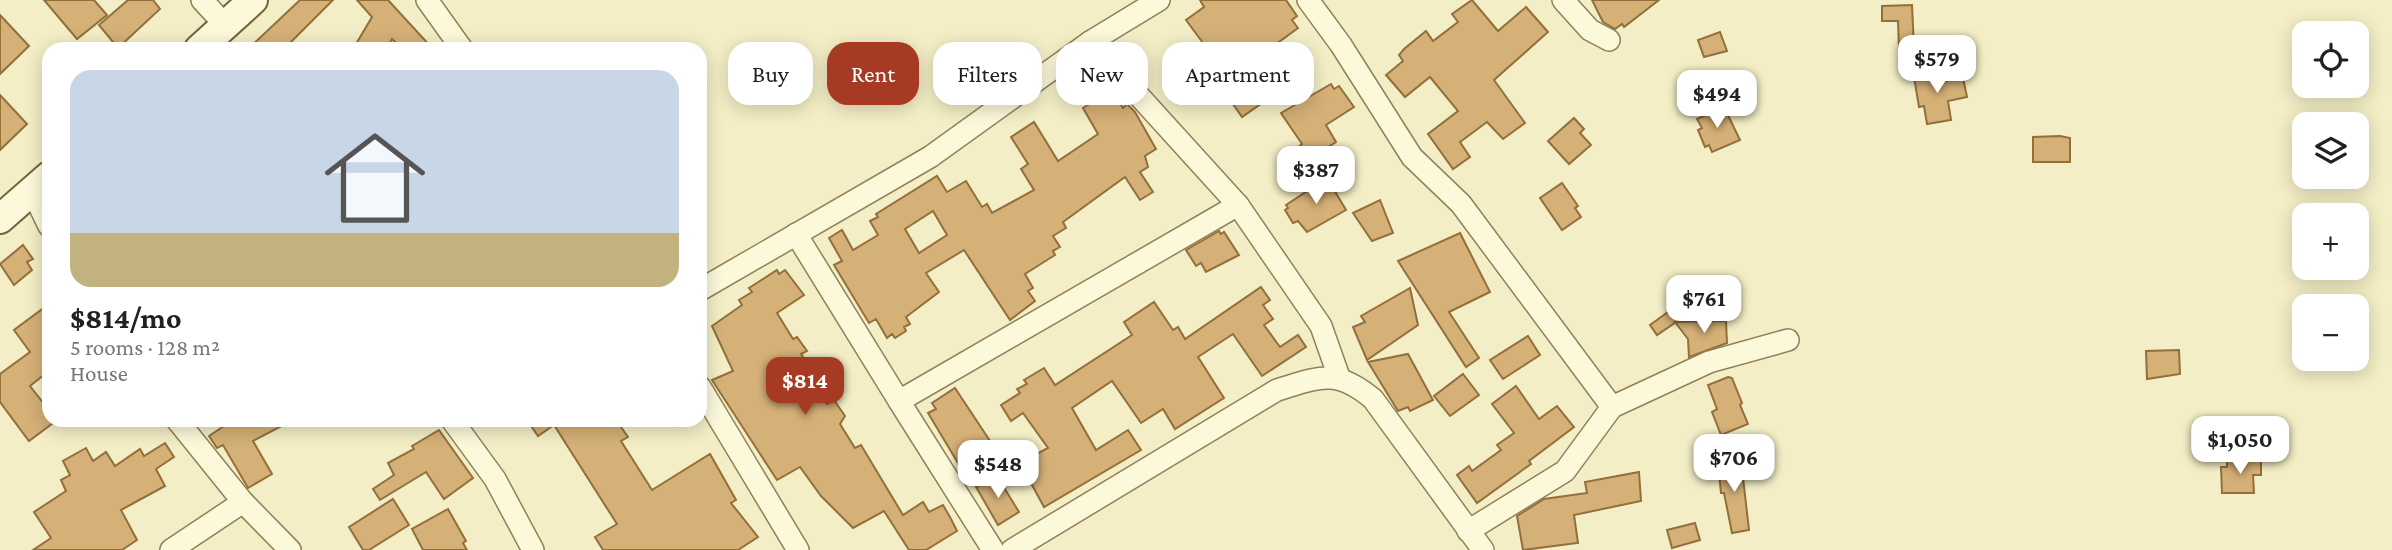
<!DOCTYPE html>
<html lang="en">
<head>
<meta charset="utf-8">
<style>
  :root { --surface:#fff; --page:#f6f6f6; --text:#202124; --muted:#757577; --accent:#a63a22 }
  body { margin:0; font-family:"Crimson Pro",serif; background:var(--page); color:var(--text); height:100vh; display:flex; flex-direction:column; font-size:26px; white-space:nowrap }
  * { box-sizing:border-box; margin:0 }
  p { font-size:23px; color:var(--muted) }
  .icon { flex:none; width:38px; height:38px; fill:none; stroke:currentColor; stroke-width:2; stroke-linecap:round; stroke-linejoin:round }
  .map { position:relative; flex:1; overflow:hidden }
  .sheet { position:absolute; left:42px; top:42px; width:665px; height:385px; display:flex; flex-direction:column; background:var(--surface); border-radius:21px; box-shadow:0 4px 18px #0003 }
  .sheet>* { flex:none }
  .top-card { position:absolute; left:728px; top:42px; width:665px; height:63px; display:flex; gap:14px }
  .controls { position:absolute; left:2292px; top:21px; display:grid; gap:14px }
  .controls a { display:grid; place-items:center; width:77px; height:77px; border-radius:14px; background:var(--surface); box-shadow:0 4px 18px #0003; font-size:35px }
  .price { position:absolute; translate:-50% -60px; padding:0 16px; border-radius:14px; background:#fff; color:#222; font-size:23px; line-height:46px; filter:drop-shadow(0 2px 4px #0008) }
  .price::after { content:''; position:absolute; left:50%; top:42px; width:21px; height:16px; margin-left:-10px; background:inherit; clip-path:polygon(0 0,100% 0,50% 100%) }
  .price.on { background:var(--accent); color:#fff }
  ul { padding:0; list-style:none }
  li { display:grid; align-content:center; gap:14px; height:371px; padding:0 28px }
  li span { display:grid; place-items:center; height:217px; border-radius:21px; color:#555 }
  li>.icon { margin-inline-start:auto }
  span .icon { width:126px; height:126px; fill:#fffc; stroke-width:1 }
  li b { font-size:30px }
  .chip { padding:0 24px; border-radius:21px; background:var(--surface); box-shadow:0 4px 18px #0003; font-size:24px; line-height:63px }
  .chip.on { background:var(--accent); color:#fff }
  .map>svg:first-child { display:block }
  .building { fill:#d5b077; stroke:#926f3b; stroke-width:2; fill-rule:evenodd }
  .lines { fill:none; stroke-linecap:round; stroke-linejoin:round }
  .minor-casing { stroke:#908158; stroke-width:24 }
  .secondary-casing { stroke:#72613b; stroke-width:32 }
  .minor { stroke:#fcf8da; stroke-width:21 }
  .secondary { stroke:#fcf8da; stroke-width:28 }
</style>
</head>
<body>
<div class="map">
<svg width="2392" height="550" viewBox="0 0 2392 550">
  <rect width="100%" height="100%" fill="#f3eec5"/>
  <!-- building -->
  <g class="building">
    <path d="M44,0H94L107,15L77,39Z"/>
    <path d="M128,0H153L160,9L118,48L99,25Z"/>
    <path d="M300,0H333L284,49H248Z"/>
    <path d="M357,0H388L433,49H402L392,39L387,49H353L372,17Z"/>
    <path d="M1200,0H1286L1297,16L1292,20L1298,28L1242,69L1265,101L1242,117L1224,91L1218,96L1208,84L1181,99L1166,75L1206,47L1186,20L1204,7Z"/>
    <path d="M1472,0L1498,31L1526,7L1548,32L1494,80L1525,123L1503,139L1487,122L1460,142L1470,157L1453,169L1428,134L1458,111L1430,77L1405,97L1386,75L1403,61L1399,55L1404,49L1426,31L1433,41L1458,22L1452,14Z"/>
    <path d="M1592,0H1659L1624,27L1622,24L1615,29L1603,22Z"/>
    <path d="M1912,5L1914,48L1899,49L1898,21H1882V6Z"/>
    <path d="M0,15L29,46L0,74Z"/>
    <path d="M1720,32L1727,51L1704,57L1698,40Z"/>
    <path d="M1935,68L1937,82L1963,78L1967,97L1948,101L1951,120L1927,124L1924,106L1919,107L1913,71Z"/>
    <path d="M1331,84L1334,89L1339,86L1354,107L1326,125L1336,142L1289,173L1280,162L1302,144L1281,113Z"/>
    <path d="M1112,90L1123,108L1127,104L1135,112L1156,149L1145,156L1148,167L1140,172L1153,192L1140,200L1125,177L1063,222L1066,228L1053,236L1060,247L1053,251L1055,255L1025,274L1033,288L1028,291L1035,301L1010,320L964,250L926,273L939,292L906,317L910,324L904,327L906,331L895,338L892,334L887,338L876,319L869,323L834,265L842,261L829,238L842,230L853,250L878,235L870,221L878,217L876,214L937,176L947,192L966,181L982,207L987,204L992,213L1034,190L1021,169L1028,164L1011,137L1034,122L1058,161L1098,134L1083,108ZM933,211L947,235L919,253L905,229Z"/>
    <path d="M0,95L27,124L0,150Z"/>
    <path d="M1724,107L1740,140L1712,152L1709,145L1705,147L1698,130L1702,128L1697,119Z"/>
    <path d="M1574,118L1584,129L1580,133L1591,145L1569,164L1548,141Z"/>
    <path d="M2060,136L2070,138V162H2033V137Z"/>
    <path d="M1327,178L1346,210L1307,232L1298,221L1293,223L1285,210L1288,208L1286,205Z"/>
    <path d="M1562,183L1578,206L1575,208L1581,217L1562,230L1540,198Z"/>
    <path d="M1380,200L1393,233L1372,241L1353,213Z"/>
    <path d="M1219,231L1221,234L1224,232L1239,255L1206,272L1201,263L1196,266L1186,250Z"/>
    <path d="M1460,233L1490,292L1449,312L1479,358L1466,367L1398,261Z"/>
    <path d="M23,245L33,259L27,262L32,270L14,285L0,264Z"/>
    <path d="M777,270L779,274L785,270L804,295L777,313L793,339L797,337L807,351L801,354L815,374L810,377L827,404L834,400L845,416L840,424L855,448L861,445L903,515L923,502L929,512L943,505L951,519L957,531L926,550H909L884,511L853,528L821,496L800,467L777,480L712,380L733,371L712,326L742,305L739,300L752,292L749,288Z"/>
    <path d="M1261,287L1270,300L1263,305L1273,319L1264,325L1280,347L1298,335L1306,347L1262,376L1233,334L1198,357L1224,398L1175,429L1163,409L1141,423L1112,381L1072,408L1096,450L1128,430L1141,450L1044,507L1020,463L1048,448L1023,413L1011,421L1001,405L1020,393L1017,389L1027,384L1024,380L1044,368L1055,385L1132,335L1124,322L1154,302L1173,330L1178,327L1185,339Z"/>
    <path d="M1410,288L1418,325L1367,360L1353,327L1365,322L1361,316Z"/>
    <path d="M1696,292L1704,303L1657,335L1650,325Z"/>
    <path d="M49,304V371L30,386L48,409L44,412L53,423L29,441L0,402V374L30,352L14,330Z"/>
    <path d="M1726,321L1727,343L1689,357L1688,339L1675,322Z"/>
    <path d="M1528,336L1540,355L1503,379L1490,360Z"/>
    <path d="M2179,350L2180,374L2147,379L2146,351Z"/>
    <path d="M1408,354L1433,400L1410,411L1408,407L1398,411L1368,362Z"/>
    <path d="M1463,374L1479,395L1450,416L1434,396Z"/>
    <path d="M1728,377L1732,378L1742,403L1740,405L1748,424L1721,435L1712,412L1717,409L1708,385Z"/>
    <path d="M1516,386L1539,419L1557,406L1574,427L1529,461L1531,464L1477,503L1457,475L1469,466L1472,471L1501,450L1497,445L1514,433L1492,404Z"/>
    <path d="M955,388L994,447L961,468L928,413L936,409L932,403Z"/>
    <path d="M233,420H293L253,441L272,474L248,488L223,445L217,448L209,436Z"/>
    <path d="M527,420H616L628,437L621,441L652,490L710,454L736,500L731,503L758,537L738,550H603L595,537L617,524L554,425L538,436Z"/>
    <path d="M439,430L473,478L444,499L426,472L380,500L373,489L394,475L388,463L414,449L412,446Z"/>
    <path d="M165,443L174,457L156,469L165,486L121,510L137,540L122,550H33L51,538L34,512L66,491L61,480L70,475L63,461L86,448L93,461L106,452L115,466L140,449L144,456Z"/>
    <path d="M2227,459H2261V475H2253L2254,493H2222L2221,467H2227Z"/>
    <path d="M1741,460L1749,530L1732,533L1724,493H1721L1718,462Z"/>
    <path d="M1639,472L1641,501L1574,515L1578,543L1523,550L1517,516L1544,499L1587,493L1585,482Z"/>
    <path d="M997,476L1019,512L998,525L976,487Z"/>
    <path d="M393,499L409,525L369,550H363L349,527Z"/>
    <path d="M448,509L466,541L463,543L467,550H423L412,529Z"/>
    <path d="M1695,523L1700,540L1672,548L1667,530Z"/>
  </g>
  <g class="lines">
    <defs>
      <g id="minor">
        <path d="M202,0L226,26"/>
        <path d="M427,0L462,49"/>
        <path d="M1308,0L1341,45L1412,157L1461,204L1612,407L1565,471L1468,531"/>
        <path d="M1563,0L1590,30L1609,40"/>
        <path d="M1090,42L1238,205L1321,326L1339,377"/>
        <path d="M32,191L49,226"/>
        <path d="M796,234L899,401"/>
        <path d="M700,290L930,157L1090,42L1159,0"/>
        <path d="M700,387L798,550"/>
        <path d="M1612,407L1709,362L1788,340"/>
        <path d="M177,420L243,502L290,550"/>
        <path d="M452,420L495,479L533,550"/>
        <path d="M171,550L243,502"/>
        <path d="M993,550L899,401L1238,205"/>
        <path d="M1012,550L1277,390C1320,377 1336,368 1373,399L1483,550"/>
      </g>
      <g id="secondary">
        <path d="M199,49L253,0"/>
        <path d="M0,219L49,176"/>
      </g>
    </defs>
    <!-- minor casing -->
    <use href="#minor" class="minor-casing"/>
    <!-- secondary casing -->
    <use href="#secondary" class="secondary-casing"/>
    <!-- minor -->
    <use href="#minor" class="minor"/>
    <!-- secondary -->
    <use href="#secondary" class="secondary"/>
  </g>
</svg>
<div class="controls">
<a><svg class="icon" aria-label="locate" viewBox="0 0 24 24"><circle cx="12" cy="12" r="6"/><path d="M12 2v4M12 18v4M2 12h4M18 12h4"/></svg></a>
<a><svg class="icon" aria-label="layers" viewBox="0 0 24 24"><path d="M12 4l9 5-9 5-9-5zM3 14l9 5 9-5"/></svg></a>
<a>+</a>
<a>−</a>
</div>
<b class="price" style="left:1937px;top:95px">$579</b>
<b class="price" style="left:1717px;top:130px">$494</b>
<b class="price" style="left:1316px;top:206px">$387</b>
<b class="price" style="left:1704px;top:335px">$761</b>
<b class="price on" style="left:805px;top:417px">$814</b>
<b class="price" style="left:2240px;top:476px">$1,050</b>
<b class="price" style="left:1734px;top:494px">$706</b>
<b class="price" style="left:998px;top:500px">$548</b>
<div class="top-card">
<a class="chip">Buy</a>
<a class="chip on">Rent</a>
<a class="chip">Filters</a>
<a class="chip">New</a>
<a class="chip">Apartment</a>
</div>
<section class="sheet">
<ul>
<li><span style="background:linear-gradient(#c9d6e8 75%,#c2b280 0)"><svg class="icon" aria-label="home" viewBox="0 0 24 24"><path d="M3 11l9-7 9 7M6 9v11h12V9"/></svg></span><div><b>$814/mo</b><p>5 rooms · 128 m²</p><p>House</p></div></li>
</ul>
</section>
</div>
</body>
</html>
